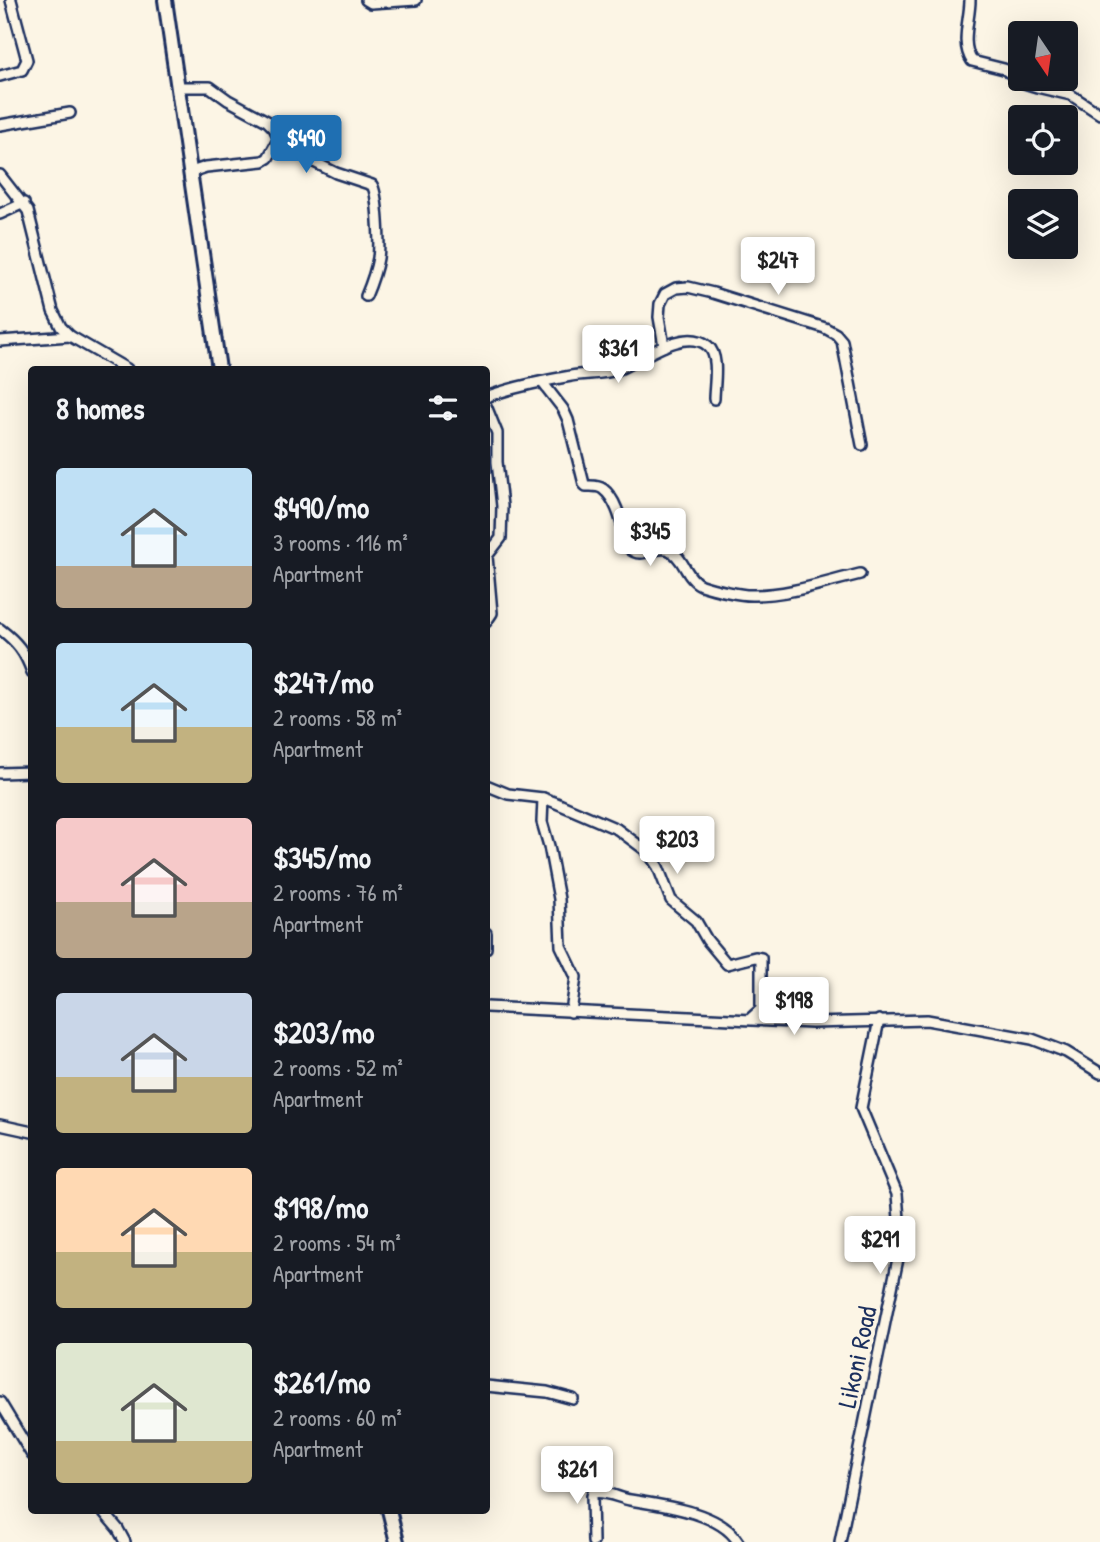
<!DOCTYPE html>
<html lang="en">
<head>
<meta charset="utf-8">
<style>
  :root { --surface:#171b24; --page:#20242c; --text:#f1f3f6; --muted:#9ea1a6; --accent:#1f6fb2 }
  body { margin:0; font-family:"Patrick Hand",sans-serif; background:var(--page); color:var(--text); height:100vh; display:flex; flex-direction:column; font-size:26px; white-space:nowrap }
  * { box-sizing:border-box; margin:0 }
  p { font-size:23px; color:var(--muted) }
  .icon { flex:none; width:38px; height:38px; fill:none; stroke:currentColor; stroke-width:2; stroke-linecap:round; stroke-linejoin:round }
  .map { position:relative; flex:1; overflow:hidden }
  .side { position:absolute; left:28px; top:366px; width:462px; height:1148px; display:flex; flex-direction:column; background:var(--surface); border-radius:7px; box-shadow:0 7px 28px #0002 }
  .side>* { flex:none }
  .needle { width:46px; rotate:167deg }
  .tools { position:absolute; left:1008px; top:21px; display:grid; gap:14px }
  .tools a { display:grid; place-items:center; width:70px; height:70px; border-radius:7px; background:var(--surface); box-shadow:0 7px 28px #0002; font-size:35px }
  .price { position:absolute; translate:-50% -60px; padding:0 16px; border-radius:7px; background:#fff; color:#222; font-size:23px; line-height:46px; filter:drop-shadow(0 2px 4px #0008) }
  .price::after { content:''; position:absolute; left:50%; top:42px; width:21px; height:16px; margin-left:-10px; background:inherit; clip-path:polygon(0 0,100% 0,50% 100%) }
  .price.current { background:var(--accent); color:#fff }
  ul { padding:0; list-style:none }
  li { display:flex; align-items:center; gap:21px; height:175px; padding:0 28px }
  li span { display:grid; place-items:center; flex:none; width:196px; height:140px; border-radius:7px; color:#555 }
  li>.icon { margin-inline-start:auto }
  span .icon { width:84px; height:84px; fill:#fffc; stroke-width:1 }
  li b { font-size:30px }
  h2 { display:flex; justify-content:space-between; align-items:center; height:84px; padding:0 28px; font-size:30px }
  .map>svg:first-child { display:block }
  .lines { fill:none; stroke-linecap:round; stroke-linejoin:round }
  .street-casing { stroke:#1b2f5e; stroke-width:14 }
  .secondary-casing { stroke:#1b2f5e; stroke-width:18 }
  .street { stroke:#fcf5e5; stroke-width:9 }
  .secondary { stroke:#fcf5e5; stroke-width:12 }
  .labels { text-anchor:middle; stroke-width:7; stroke-linejoin:round; paint-order:stroke }
  .street-label { font-size:26px; fill:#1b2f5e; stroke:#fcf5e5 }
</style>
</head>
<body>
<div class="map">
<svg width="1100" height="1542" viewBox="0 0 1100 1542">
  <rect width="100%" height="100%" fill="#fcf5e5"/>
  <filter id="ink" filterUnits="userSpaceOnUse"><feTurbulence type="fractalNoise" baseFrequency=".0143" numOctaves="2"/><feDisplacementMap in="SourceGraphic" scale="14" xChannelSelector="R" yChannelSelector="G"/><feConvolveMatrix kernelMatrix="1 2 1 2 8 2 1 2 1" color-interpolation-filters="sRGB"/></filter>
  <g filter="url(#ink)">
    <g class="lines">
      <defs>
        <g id="street">
          <path d="M366,0L371,3L416,0"/>
          <path d="M970,0C970,20 960,43 972,61L1004,69L1024,83L1037,87L1071,95L1100,114"/>
          <path d="M0,76L22,70L27,60L11,0"/>
          <path d="M178,87H210L228,100L267,121L274,128L279,138L310,160L336,173L372,185C378,194 380,246 378,258C376,270 371,284 366,296"/>
          <path d="M0,125L70,113"/>
          <path d="M191,172L206,167L263,161L268,158L279,138"/>
          <path d="M0,175L28,211L53,311L61,327L70,336L127,369"/>
          <path d="M0,214L24,203"/>
          <path d="M0,341L70,336"/>
          <path d="M664,346L659,317L660,304L665,294L676,288L688,287L713,293L825,328L836,334L842,341L862,445"/>
          <path d="M542,382L563,409L568,420L584,484L586,486C591,486 598,485 603,489C618,500 623,530 629,548C642,561 655,544 669,550C684,557 686,579 701,585C713,589 742,596 754,595C789,595 826,582 860,574"/>
          <path d="M486,397C513,387 542,381 571,376C586,373 604,375 619,369C641,360 685,326 708,346C720,356 714,385 714,399"/>
          <path d="M486,406L497,433V462L502,506L501,538L487,556L492,613L486,622"/>
          <path d="M0,629C17,642 25,652 32,672"/>
          <path d="M0,773L32,772"/>
          <path d="M486,785L508,794L543,798L554,802L617,829L648,852L658,867L671,900L696,921L707,940L727,964L755,957L761,958V1009L751,1018"/>
          <path d="M543,798L542,822L549,846L559,899L561,946L576,977L571,1012"/>
          <path d="M486,933V948"/>
          <path d="M486,1007L812,1023L927,1020L1032,1039L1066,1052L1100,1073"/>
          <path d="M0,1125L32,1132"/>
          <path d="M486,1386L547,1392L573,1399"/>
          <path d="M0,1402L32,1455"/>
          <path d="M102,1510L118,1529L125,1542"/>
          <path d="M593,1542L592,1496L593,1493C605,1490 618,1498 630,1500C661,1505 721,1512 738,1542"/>
          <path d="M840,1542L901,1244L897,1194L861,1108L879,1020"/>
        </g>
        <g id="secondary">
          <path d="M165,0L219,369"/>
          <path d="M389,1510L397,1542"/>
        </g>
      </defs>
      <!-- street casing -->
      <use href="#street" class="street-casing"/>
      <!-- secondary casing -->
      <use href="#secondary" class="secondary-casing"/>
      <!-- street -->
      <use href="#street" class="street"/>
      <!-- secondary -->
      <use href="#secondary" class="secondary"/>
    </g>
  </g>
  <g class="labels">
    <!-- street labels -->
    <g class="street-label">
      <text transform="translate(857 1357) rotate(-78)" y="9">Likoni Road</text>
    </g>
  </g>
</svg>
<div class="tools">
<a><svg class="needle" viewBox="-14 -14 28 28"><path d="M0-13l5 13h-10z" fill="#e53935"/><path d="M0 13l5-13h-10z" fill="#9ea1a6"/></svg></a>
<a><svg class="icon" aria-label="locate" viewBox="0 0 24 24"><circle cx="12" cy="12" r="6"/><path d="M12 2v4M12 18v4M2 12h4M18 12h4"/></svg></a>
<a><svg class="icon" aria-label="layers" viewBox="0 0 24 24"><path d="M12 4l9 5-9 5-9-5zM3 14l9 5 9-5"/></svg></a>
</div>
<b class="price current" style="left:306px;top:175px">$490</b>
<b class="price" style="left:778px;top:297px">$247</b>
<b class="price" style="left:618px;top:385px">$361</b>
<b class="price" style="left:650px;top:568px">$345</b>
<b class="price" style="left:677px;top:876px">$203</b>
<b class="price" style="left:794px;top:1037px">$198</b>
<b class="price" style="left:880px;top:1276px">$291</b>
<b class="price" style="left:577px;top:1506px">$261</b>
<section class="side">
<h2>8 homes<svg class="icon" aria-label="filters" viewBox="0 0 24 24"><path d="M4 7h16M4 17h16"/><circle cx="9" cy="7" r="2"/><circle cx="15" cy="17" r="2"/></svg></h2>
<ul>
<li><span style="background:linear-gradient(#bfe0f5 70%,#b9a48a 0)"><svg class="icon" aria-label="home" viewBox="0 0 24 24"><path d="M3 11l9-7 9 7M6 9v11h12V9"/></svg></span><div><b>$490/mo</b><p>3 rooms · 116 m²</p><p>Apartment</p></div></li>
<li><span style="background:linear-gradient(#bfe0f5 60%,#c2b280 0)"><svg class="icon" aria-label="home" viewBox="0 0 24 24"><path d="M3 11l9-7 9 7M6 9v11h12V9"/></svg></span><div><b>$247/mo</b><p>2 rooms · 58 m²</p><p>Apartment</p></div></li>
<li><span style="background:linear-gradient(#f6c9c9 60%,#b9a48a 0)"><svg class="icon" aria-label="home" viewBox="0 0 24 24"><path d="M3 11l9-7 9 7M6 9v11h12V9"/></svg></span><div><b>$345/mo</b><p>2 rooms · 76 m²</p><p>Apartment</p></div></li>
<li><span style="background:linear-gradient(#c9d6e8 60%,#c2b280 0)"><svg class="icon" aria-label="home" viewBox="0 0 24 24"><path d="M3 11l9-7 9 7M6 9v11h12V9"/></svg></span><div><b>$203/mo</b><p>2 rooms · 52 m²</p><p>Apartment</p></div></li>
<li><span style="background:linear-gradient(#ffd9b3 60%,#c2b280 0)"><svg class="icon" aria-label="home" viewBox="0 0 24 24"><path d="M3 11l9-7 9 7M6 9v11h12V9"/></svg></span><div><b>$198/mo</b><p>2 rooms · 54 m²</p><p>Apartment</p></div></li>
<li><span style="background:linear-gradient(#dfe7d0 70%,#c2b280 0)"><svg class="icon" aria-label="home" viewBox="0 0 24 24"><path d="M3 11l9-7 9 7M6 9v11h12V9"/></svg></span><div><b>$261/mo</b><p>2 rooms · 60 m²</p><p>Apartment</p></div></li>
</ul>
</section>
</div>
</body>
</html>
